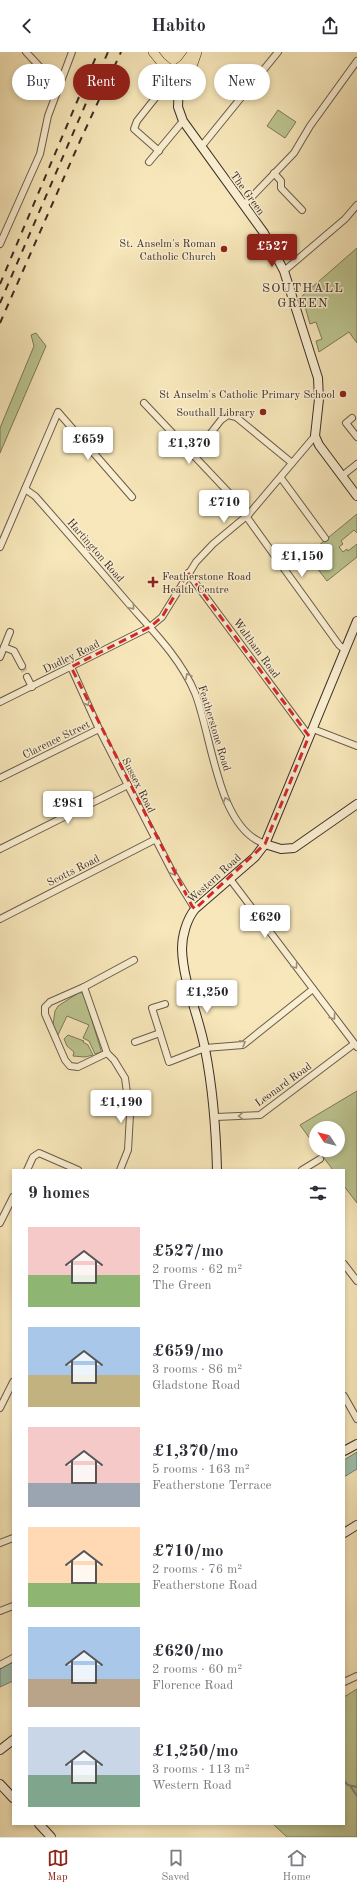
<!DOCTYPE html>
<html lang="en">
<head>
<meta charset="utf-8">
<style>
  :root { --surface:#fff; --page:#f2f2f3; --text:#2b2b33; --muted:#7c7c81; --line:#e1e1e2; --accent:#8f2418 }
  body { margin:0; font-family:"Old Standard TT",serif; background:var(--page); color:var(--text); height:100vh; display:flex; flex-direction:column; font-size:15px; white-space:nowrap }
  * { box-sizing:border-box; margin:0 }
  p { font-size:13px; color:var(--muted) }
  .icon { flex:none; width:22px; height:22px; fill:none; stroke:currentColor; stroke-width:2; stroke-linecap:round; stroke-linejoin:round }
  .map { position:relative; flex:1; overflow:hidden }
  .sheet { position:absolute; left:12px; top:1117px; width:333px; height:656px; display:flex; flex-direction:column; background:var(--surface); border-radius:0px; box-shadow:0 2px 6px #0003 }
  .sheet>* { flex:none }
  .hud { position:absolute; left:12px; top:12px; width:333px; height:36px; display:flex; gap:8px }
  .needle { width:26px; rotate:306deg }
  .tools { position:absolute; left:309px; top:1069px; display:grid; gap:8px }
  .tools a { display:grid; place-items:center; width:36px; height:36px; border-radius:50%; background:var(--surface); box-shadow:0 2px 6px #0003; font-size:20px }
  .price { position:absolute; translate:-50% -34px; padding:0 9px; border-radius:4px; background:#fff; color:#222; font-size:13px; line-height:26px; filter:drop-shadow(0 1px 2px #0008) }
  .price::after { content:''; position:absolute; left:50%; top:24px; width:12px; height:9px; margin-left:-6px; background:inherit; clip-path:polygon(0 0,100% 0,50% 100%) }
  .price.current { background:var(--accent); color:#fff }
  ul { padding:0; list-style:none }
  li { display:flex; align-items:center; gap:12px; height:100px; padding:0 16px }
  li span { display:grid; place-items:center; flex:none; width:112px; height:80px; border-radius:0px; color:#555 }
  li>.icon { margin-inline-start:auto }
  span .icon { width:48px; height:48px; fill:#fffc; stroke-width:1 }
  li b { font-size:17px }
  h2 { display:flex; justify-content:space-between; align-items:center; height:48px; padding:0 16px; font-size:17px }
  .tag { padding:0 14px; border-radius:18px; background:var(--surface); box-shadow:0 2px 6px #0003; font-size:14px; line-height:36px }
  .tag.current { background:var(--accent); color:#fff }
  header { display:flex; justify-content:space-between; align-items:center; height:52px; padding:0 16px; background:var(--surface); font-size:18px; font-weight:700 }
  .tabs { display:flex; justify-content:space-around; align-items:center; height:56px; border-top:1px solid var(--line); background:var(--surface); font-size:11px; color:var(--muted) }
  .tabs a { display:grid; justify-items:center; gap:2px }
  .tabs .current { color:var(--accent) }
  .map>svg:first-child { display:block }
  .green { fill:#bcc590; stroke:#7c7a5a }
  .water { fill:#9ec0ac; stroke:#778676 }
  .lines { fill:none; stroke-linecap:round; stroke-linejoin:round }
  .stream { stroke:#778676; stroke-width:2 }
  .street-tunnel { stroke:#d2c29c; stroke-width:6; stroke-dasharray:6 3; stroke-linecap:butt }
  .street-casing { stroke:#6b5c4a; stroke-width:8 }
  .secondary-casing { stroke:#3c2e24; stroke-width:10 }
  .primary-casing { stroke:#3c2e24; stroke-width:10 }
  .street { stroke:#faefd2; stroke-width:6 }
  .secondary { stroke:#faefd2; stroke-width:8 }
  .primary { stroke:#f7e7ba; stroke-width:9 }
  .rail { stroke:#3c2e24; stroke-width:2; stroke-dasharray:7 7; stroke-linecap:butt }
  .oneway { stroke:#9b8e7b }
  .marked { fill:none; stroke:#d62828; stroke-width:3; stroke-dasharray:8 5; stroke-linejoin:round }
  .poi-dot { fill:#8f2418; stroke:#faefd2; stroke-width:1.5 }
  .labels { text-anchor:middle; stroke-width:3; stroke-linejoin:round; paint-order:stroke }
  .street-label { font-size:11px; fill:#3c2e24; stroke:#faefd2 }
  .poi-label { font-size:11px; fill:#3c2e24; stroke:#faefd2; text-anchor:end }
  .quarter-label { font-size:13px; letter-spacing:1px; fill:#3c2e24; stroke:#faefd2 }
</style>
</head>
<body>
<header><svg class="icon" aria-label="back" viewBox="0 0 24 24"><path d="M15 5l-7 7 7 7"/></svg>Habito<svg class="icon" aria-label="share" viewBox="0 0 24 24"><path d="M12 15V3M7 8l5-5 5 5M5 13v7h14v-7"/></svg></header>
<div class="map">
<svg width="357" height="1785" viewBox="0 0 357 1785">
  <rect width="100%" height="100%" fill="#f7e7ba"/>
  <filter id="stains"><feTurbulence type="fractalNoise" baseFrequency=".005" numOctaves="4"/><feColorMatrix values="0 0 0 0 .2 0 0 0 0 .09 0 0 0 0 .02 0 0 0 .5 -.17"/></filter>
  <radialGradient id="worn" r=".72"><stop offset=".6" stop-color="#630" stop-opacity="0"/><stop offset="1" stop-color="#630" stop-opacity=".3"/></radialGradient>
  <!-- green -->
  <g class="green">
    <path d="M157,20L169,31L172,47H166Z"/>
    <path d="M278,58L296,70L285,86L267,74Z"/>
    <path d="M357,196V291L349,280L319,300L316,289L322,287L316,270L310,272L302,244Z"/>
    <path d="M36,281L46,294L0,401V376L34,294L31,283Z"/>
    <path d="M357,462V481L354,478L341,489L343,492L339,495L343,500L347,497L348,499L357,492V505L327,529L307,503Z"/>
    <path d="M80,940L84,943L101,998V1000L95,1002L89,989L83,986L89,973L67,964L57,985L53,973L55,959L58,954Z"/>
    <path d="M68,983L84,989L83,990L88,993L93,1003L85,1005L73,1004L74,1000L67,994L64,987Z"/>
    <path d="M357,1039V1151L344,1134V1118H333L318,1098H338V1076H316V1095L300,1073Z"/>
    <path d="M357,1637V1785H287L273,1772H344V1645Z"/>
  </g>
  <!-- water -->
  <g class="water">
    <path d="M357,1400V1417L344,1425V1408Z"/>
    <path d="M13,1610V1629L0,1635V1617Z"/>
  </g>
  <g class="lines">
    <!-- stream -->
    <g class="stream">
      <path d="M344,1729L348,1733L357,1735"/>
      <path d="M351,1735L357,1744"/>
    </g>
    <!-- street-tunnel -->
    <path class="street-tunnel" d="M22,614L27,625"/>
    <defs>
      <g id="street">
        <path d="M26,0L52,28L60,32"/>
        <path d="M156,45L137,69L134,77L159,99"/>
        <path d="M201,95L278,0"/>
        <path d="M149,110L183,69"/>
        <path d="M274,121L281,129V136L302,158"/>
        <path d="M244,153L294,101L310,74L357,9"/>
        <path d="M0,192L40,102L48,64L72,0"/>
        <path d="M284,219L345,167L357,153"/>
        <path d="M144,351L249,462"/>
        <path d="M352,366L346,371L357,385"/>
        <path d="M193,404L221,368L228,363L236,365L292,411"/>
        <path d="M342,424L357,412"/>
        <path d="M281,426L325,486"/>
        <path d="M25,437L35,444C67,480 98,516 129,552C153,579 181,607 195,641C212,683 217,776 265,792"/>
        <path d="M246,464L339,593L345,598"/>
        <path d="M0,495L58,360L132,445"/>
        <path d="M188,521L309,684"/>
        <path d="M4,595L14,599L22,614"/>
        <path d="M0,605L10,580"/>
        <path d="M71,615L99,677L174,823L195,857"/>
        <path d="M27,625L32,635"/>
        <path d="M0,650L150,575L162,565L196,510L213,492L249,462L315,384"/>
        <path d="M313,677L357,694"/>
        <path d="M0,726L99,677"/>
        <path d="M0,797L128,733"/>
        <path d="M230,827L357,995"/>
        <path d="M0,867L156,787"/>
        <path d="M84,935L107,1001L78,1015L70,1014L65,1008L45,962V955L50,950Z"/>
        <path d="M84,935L134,908"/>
        <path d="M165,952L152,956L169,1010L205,996L243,993L313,937"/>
        <path d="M135,990L160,981"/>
        <path d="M107,1001L114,1008L125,1026L130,1063L128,1098L120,1118"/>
        <path d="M216,1065L260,1063L354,992"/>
        <path d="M27,1118L33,1105L39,1101L78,1118"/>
        <path d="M302,1118L320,1107"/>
        <path d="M0,1171L13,1145"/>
        <path d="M344,1212L357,1229"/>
        <path d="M344,1344L357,1367"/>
        <path d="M0,1356L13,1330"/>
        <path d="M0,1491L13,1486"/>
        <path d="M0,1559L13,1554"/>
        <path d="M0,1613L13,1606"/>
        <path d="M344,1630L357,1624"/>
      </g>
      <g id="secondary">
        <path d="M179,32L178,55L183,69L264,181L284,219L318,326L319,347L315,384L319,393L357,444"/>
        <path d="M265,792L281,797L294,796L357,752"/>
        <path d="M217,1118C216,1077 213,1037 205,997C199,964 183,931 182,897C182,883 187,867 195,857L255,805L265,792L357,569"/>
        <path d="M344,1399L357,1392"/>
        <path d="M344,1481L357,1473"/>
        <path d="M0,1698L13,1688"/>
        <path d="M0,1732L13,1746"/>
        <path d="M39,1772L51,1785"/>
      </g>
      <g id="primary">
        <path d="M153,0L161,10L173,20"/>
        <path d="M193,0L184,12L173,20V27L179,32H182L188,26L197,0"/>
      </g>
    </defs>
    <!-- street casing -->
    <use href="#street" class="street-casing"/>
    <!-- secondary casing -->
    <use href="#secondary" class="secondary-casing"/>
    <!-- primary casing -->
    <use href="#primary" class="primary-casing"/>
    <!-- street -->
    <use href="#street" class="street"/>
    <!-- secondary -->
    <use href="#secondary" class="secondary"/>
    <!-- primary -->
    <use href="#primary" class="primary"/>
    <!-- rail -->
    <g class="rail">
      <path d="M0,232L98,0"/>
      <path d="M0,251L108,0"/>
      <path d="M0,271L80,89L121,0"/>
    </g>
  </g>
  <!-- one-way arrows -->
  <defs><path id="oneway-chevron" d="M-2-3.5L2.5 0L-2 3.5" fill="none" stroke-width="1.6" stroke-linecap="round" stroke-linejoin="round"/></defs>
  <g class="oneway">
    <use href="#oneway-chevron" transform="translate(132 555) rotate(49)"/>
    <use href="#oneway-chevron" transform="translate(188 624) rotate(-118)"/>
    <use href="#oneway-chevron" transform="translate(87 651) rotate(65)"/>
    <use href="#oneway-chevron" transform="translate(226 748) rotate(-109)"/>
    <use href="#oneway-chevron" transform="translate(174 821) rotate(62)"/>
    <use href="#oneway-chevron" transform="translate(295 914) rotate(54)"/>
    <use href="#oneway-chevron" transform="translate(333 965) rotate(53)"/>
    <use href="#oneway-chevron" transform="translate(243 991) rotate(-29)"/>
    <use href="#oneway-chevron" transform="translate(241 1064) rotate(178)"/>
  </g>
  <!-- marked area -->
  <path class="marked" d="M188,521L309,684L265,792L195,857L192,854L71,615L150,575L162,565Z"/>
  <!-- markers -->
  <g class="poi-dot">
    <circle cx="224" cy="197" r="4"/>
    <circle cx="343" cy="342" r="4"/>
    <circle cx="263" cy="360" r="4"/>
    <path d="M151 524h4v4h4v4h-4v4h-4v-4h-4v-4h4z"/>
  </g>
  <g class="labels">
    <!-- street labels -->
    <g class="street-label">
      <text transform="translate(248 141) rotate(54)" y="4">The Green</text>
      <text transform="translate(96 498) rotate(49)" y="4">Hartington Road</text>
      <text transform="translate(257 596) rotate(54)" y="4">Waltham Road</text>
      <text transform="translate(71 604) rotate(-26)" y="4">Dudley Road</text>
      <text transform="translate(215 676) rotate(73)" y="4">Featherstone Road</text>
      <text transform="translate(56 687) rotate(-26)" y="4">Clarence Street</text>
      <text transform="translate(139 733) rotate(63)" y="4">Sussex Road</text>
      <text transform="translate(73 818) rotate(-27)" y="4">Scotts Road</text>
      <text transform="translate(214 826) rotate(-42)" y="4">Western Road</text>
      <text transform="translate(283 1032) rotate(-36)" y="4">Leonard Road</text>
    </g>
    <!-- poi labels -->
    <g class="poi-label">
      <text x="216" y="195">St. Anselm's Roman<tspan x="216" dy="13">Catholic Church</tspan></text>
      <text x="335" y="346">St Anselm's Catholic Primary School</text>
      <text x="255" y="364">Southall Library</text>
      <text x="162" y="528" text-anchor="start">Featherstone Road<tspan x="162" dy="13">Health Centre</tspan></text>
    </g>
    <!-- quarter labels -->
    <g class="quarter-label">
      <text x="303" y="240">SOUTHALL<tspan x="303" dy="15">GREEN</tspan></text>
    </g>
  </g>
  <rect width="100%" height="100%" filter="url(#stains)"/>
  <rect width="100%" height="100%" fill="url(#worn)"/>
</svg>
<div class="tools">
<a><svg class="needle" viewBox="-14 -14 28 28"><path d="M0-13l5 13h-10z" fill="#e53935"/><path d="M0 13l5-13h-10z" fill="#7c7c81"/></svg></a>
</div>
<b class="price current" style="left:272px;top:216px">£527</b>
<b class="price" style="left:88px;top:409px">£659</b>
<b class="price" style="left:189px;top:413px">£1,370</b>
<b class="price" style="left:224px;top:472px">£710</b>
<b class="price" style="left:302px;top:526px">£1,150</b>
<b class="price" style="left:68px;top:773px">£981</b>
<b class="price" style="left:265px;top:887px">£620</b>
<b class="price" style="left:207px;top:962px">£1,250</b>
<b class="price" style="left:121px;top:1072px">£1,190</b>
<div class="hud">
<a class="tag">Buy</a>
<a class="tag current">Rent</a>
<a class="tag">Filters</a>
<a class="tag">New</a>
</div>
<section class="sheet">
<h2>9 homes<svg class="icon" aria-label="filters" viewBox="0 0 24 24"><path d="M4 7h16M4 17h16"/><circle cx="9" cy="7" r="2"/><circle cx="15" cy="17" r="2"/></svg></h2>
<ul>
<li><span style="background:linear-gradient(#f6c9c9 60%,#8fb573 0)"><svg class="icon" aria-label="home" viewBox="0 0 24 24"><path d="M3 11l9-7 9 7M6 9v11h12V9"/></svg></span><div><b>£527/mo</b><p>2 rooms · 62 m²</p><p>The Green</p></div></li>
<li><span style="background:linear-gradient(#a9c7e8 60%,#c2b280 0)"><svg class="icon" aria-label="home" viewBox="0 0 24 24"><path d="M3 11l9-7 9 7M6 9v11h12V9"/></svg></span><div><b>£659/mo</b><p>3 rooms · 86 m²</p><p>Gladstone Road</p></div></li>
<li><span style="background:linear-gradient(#f6c9c9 70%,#9aa5b1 0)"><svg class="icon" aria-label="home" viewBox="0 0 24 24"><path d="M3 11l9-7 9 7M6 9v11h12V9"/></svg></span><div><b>£1,370/mo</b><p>5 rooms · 163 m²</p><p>Featherstone Terrace</p></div></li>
<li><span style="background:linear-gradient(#ffd9b3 70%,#8fb573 0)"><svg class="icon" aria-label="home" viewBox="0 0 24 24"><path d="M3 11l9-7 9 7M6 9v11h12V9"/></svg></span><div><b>£710/mo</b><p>2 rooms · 76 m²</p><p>Featherstone Road</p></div></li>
<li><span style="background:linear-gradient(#a9c7e8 65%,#b9a48a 0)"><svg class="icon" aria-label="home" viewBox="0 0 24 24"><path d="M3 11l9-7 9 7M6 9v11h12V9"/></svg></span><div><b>£620/mo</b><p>2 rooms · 60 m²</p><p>Florence Road</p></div></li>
<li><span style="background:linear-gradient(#c9d6e8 60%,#7fa58c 0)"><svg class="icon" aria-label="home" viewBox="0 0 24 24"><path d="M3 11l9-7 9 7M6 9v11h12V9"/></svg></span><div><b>£1,250/mo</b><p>3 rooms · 113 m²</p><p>Western Road</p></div></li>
</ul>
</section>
</div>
<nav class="tabs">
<a class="current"><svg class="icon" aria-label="map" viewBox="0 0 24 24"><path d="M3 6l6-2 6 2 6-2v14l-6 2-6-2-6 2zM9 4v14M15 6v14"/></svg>Map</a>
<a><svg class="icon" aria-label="saved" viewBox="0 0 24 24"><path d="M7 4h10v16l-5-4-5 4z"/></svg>Saved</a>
<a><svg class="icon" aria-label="home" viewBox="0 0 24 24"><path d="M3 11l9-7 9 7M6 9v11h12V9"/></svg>Home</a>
</nav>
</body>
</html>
